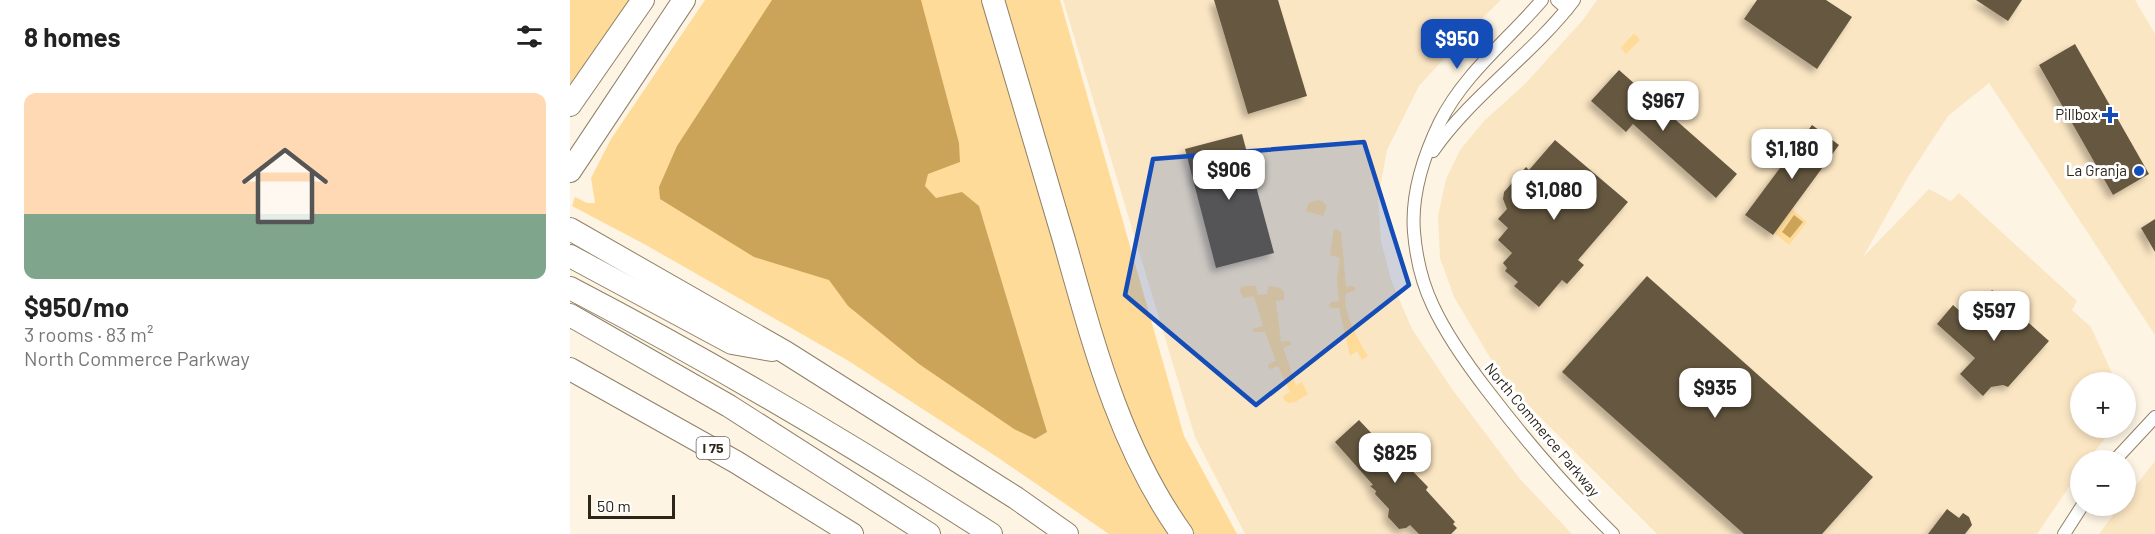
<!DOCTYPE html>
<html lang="en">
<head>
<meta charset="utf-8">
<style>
  :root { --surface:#fff; --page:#f2f2f2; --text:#222; --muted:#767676; --line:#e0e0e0; --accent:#144cb8 }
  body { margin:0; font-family:Barlow,sans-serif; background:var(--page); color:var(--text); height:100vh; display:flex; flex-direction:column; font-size:22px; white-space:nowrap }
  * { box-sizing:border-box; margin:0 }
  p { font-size:20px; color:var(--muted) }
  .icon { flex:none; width:33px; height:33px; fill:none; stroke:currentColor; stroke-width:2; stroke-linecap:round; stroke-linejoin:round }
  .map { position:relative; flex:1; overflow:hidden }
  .sheet { display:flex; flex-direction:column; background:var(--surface); width:570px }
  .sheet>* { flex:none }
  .tools { position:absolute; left:1500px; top:372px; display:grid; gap:12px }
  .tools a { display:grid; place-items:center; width:66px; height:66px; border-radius:50%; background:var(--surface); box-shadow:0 3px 9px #0003; font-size:30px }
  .scale { position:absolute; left:18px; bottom:15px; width:87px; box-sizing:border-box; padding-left:6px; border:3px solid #2b251a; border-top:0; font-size:16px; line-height:21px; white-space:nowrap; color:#2b251a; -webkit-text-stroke:4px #fff; paint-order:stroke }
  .price { position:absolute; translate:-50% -51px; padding:0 14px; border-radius:12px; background:#fff; color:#222; font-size:20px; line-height:39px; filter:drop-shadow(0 2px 3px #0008) }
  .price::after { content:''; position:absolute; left:50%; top:36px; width:18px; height:14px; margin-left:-9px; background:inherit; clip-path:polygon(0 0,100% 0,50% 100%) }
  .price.on { background:var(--accent); color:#fff }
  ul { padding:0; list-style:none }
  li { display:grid; align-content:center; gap:12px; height:318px; padding:0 24px }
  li+li { border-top:2px solid var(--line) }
  li span { display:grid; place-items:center; height:186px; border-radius:12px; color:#555 }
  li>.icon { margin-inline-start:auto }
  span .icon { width:108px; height:108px; fill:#fffc; stroke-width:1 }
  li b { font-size:26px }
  h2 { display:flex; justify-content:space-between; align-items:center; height:72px; padding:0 24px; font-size:26px }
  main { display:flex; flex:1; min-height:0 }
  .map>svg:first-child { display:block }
  .built { fill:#fbe6c3 }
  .green { fill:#ffdb9a }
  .water { fill:#cca459 }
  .building { fill:#665940; filter:url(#shadow) }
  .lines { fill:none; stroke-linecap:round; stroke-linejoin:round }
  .minor-casing { stroke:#908167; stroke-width:14 }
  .motorway-casing { stroke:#908167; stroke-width:24 }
  .minor { stroke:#fff; stroke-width:12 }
  .motorway { stroke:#fff; stroke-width:22 }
  .marked { fill:#144cb8; fill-opacity:0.2; stroke:#144cb8; stroke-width:4.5; stroke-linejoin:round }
  .poi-dot { fill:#144cb8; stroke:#fff; stroke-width:2 }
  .labels { text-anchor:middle; stroke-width:6; stroke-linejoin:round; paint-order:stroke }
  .shield { fill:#fff; stroke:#6b665f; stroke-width:1.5 }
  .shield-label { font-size:14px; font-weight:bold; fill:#2b251a }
  .poi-label { font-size:15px; fill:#2b251a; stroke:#fff; text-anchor:end }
  .street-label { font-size:15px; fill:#2b251a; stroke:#fff }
</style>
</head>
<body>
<main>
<section class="sheet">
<h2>8 homes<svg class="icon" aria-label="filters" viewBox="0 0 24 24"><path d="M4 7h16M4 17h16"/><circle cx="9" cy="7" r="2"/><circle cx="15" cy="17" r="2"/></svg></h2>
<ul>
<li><span style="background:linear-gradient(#ffd9b3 65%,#7fa58c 0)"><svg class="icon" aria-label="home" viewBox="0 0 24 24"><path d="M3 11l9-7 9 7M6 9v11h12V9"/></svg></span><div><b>$950/mo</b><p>3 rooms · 83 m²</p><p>North Commerce Parkway</p></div></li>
</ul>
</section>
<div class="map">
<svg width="1585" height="534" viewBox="0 0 1585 534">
  <defs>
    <filter id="shadow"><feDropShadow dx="-4.5" dy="4.5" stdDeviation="3" flood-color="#0004"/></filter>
  </defs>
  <rect width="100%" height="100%" fill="#fef4e3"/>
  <!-- built -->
  <g class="built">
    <path d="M493,0H931L900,30L849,86L817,150L808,199L811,241L821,280L842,329L882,389L950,479L1002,534H676L674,532L625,437Z"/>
    <path d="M1027,0H1565L1585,34V335L1419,83L1378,116L1338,177L1293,257L1359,189L1381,201L1389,193L1507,301L1502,310L1521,327L1546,382H1510V428H1543L1518,460H1510V471L1467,534H1087L954,401L922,361L884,297L870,258L868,216L876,179L890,150L915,120L955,84L1012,21Z"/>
    <path d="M1585,461V534H1529L1550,506H1556V498Z"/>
  </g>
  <!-- green -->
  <g class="green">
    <path d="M0,0H60L0,84Z"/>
    <path d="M135,0H412C464,182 538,357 606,534H539L430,459L277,360L76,245L2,206L5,197L17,203H25L21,178L41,139Z"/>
    <path d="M433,0H490L614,436L667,534H621L557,420Z"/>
    <path d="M1063,34L1066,35L1070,40L1056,54L1051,48Z"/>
    <path d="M748,200L752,201L757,206L753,216L736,211L739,203Z"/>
    <path d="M1222,209L1237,222L1219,245L1204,233Z"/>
    <path d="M766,229L771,232L776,287L783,286L786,288L784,291L776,293C771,309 789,342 798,356L792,360L787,351L780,356L769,308H762L759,306L761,302L769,301L767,279L770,258L760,255L764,230Z"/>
    <path d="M677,286H686L688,295L697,294L699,286L710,288L714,292V300L706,301L711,342L719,341L722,344L713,348L726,385L732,382L738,394L725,402L719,403L714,400L713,396L720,392L708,366L700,369L698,367L699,364L706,361L695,332H683V329L693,326L684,296L673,298L670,291L671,287Z"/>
  </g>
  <!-- water -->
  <g class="water">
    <path d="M202,0H351L389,143L390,162L358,174L355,186L366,198L392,192L409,206L477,432L465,439L444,429L349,364L278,306L259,280L184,257L90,199L89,187L107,146Z"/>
    <path d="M1224,215L1233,222L1220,238L1212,232Z"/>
  </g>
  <!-- building -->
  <g class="building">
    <path d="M644,0H708L737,96L678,114Z"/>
    <path d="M1187,0H1256L1282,17L1247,69L1174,19Z"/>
    <path d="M1406,0H1452L1438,21Z"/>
    <path d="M1505,44L1579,174L1543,195L1469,65Z"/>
    <path d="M1049,70L1167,174L1146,198L1063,124L1056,132L1021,101Z"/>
    <path d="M1242,125L1269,145L1203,235L1175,215Z"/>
    <path d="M672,134L704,253L646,268L615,149Z"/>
    <path d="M985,140L1058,202L1008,260L1014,265L997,284L992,280L969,307L944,286L948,282L935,271L937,268L933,263L942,253L928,240L938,228L928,219L937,209L933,199L934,192L956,167L959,170Z"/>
    <path d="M1585,219V252L1571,228Z"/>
    <path d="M1077,276L1303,477L1252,534H1174L992,372Z"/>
    <path d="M1422,290L1479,341L1438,387L1433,385L1421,387L1413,396L1390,374L1405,358L1367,324L1383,305L1398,318Z"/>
    <path d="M789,420L823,456L825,453L858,487L856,490L885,522L883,524L887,528L881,534H849L840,525L836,528L829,529L818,517L819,509L805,494L806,491L800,486L803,485L765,442Z"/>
    <path d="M1377,509L1389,518L1393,513L1399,517L1402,525L1395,534H1358Z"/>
  </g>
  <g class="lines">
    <defs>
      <g id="minor">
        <path d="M972,0C938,40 894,74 870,122C854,155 841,195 844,232C846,257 852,283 863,306C877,336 897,364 917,390C956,441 997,489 1043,534"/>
        <path d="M987,0L997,9"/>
        <path d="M863,151C901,96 963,54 1004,0"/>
        <path d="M1545,460L1585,417"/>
        <path d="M1494,534L1512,506"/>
      </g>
      <g id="motorway">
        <path d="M423,0C447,80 471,160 494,240C523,342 549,446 612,534"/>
        <path d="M0,105L73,0"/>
        <path d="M0,171L114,0"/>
        <path d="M0,229L215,352L446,498L497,534"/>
        <path d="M0,256L162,343L202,350"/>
        <path d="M0,288C144,363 284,446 421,534"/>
        <path d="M0,315L159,406L359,534"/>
        <path d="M0,369L166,462L282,534"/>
      </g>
    </defs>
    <!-- minor casing -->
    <use href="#minor" class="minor-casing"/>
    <!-- motorway casing -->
    <use href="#motorway" class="motorway-casing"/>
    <!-- minor -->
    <use href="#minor" class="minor"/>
    <!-- motorway -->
    <use href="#motorway" class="motorway"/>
  </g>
  <!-- marked area -->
  <path class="marked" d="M794,142L839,285L686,405L555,295L583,159Z"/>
  <!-- markers -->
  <g class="poi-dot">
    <path d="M1537 106h6v6h6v6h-6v6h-6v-6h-6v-6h6z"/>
    <circle cx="1569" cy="171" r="6"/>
  </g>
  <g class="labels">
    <!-- shield labels -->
    <rect class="shield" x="126.5" y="437" width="33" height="22" rx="4.5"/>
    <g class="shield-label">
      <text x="143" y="453">I 75</text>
    </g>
    <!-- poi labels -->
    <g class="poi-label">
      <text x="1528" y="120">Pillbox</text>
      <text x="1557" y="176">La Granja</text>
    </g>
    <!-- street labels -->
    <g class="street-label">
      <text transform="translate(972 430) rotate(50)" y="5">North Commerce Parkway</text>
    </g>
  </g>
</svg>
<div class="tools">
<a>+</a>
<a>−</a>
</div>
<div class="scale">50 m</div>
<b class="price on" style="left:887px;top:70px">$950</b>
<b class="price" style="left:1093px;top:132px">$967</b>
<b class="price" style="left:1222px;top:180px">$1,180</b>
<b class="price" style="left:659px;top:201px">$906</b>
<b class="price" style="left:984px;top:221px">$1,080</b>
<b class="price" style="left:1424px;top:342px">$597</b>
<b class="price" style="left:1145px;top:419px">$935</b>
<b class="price" style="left:825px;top:484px">$825</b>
</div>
</main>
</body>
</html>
